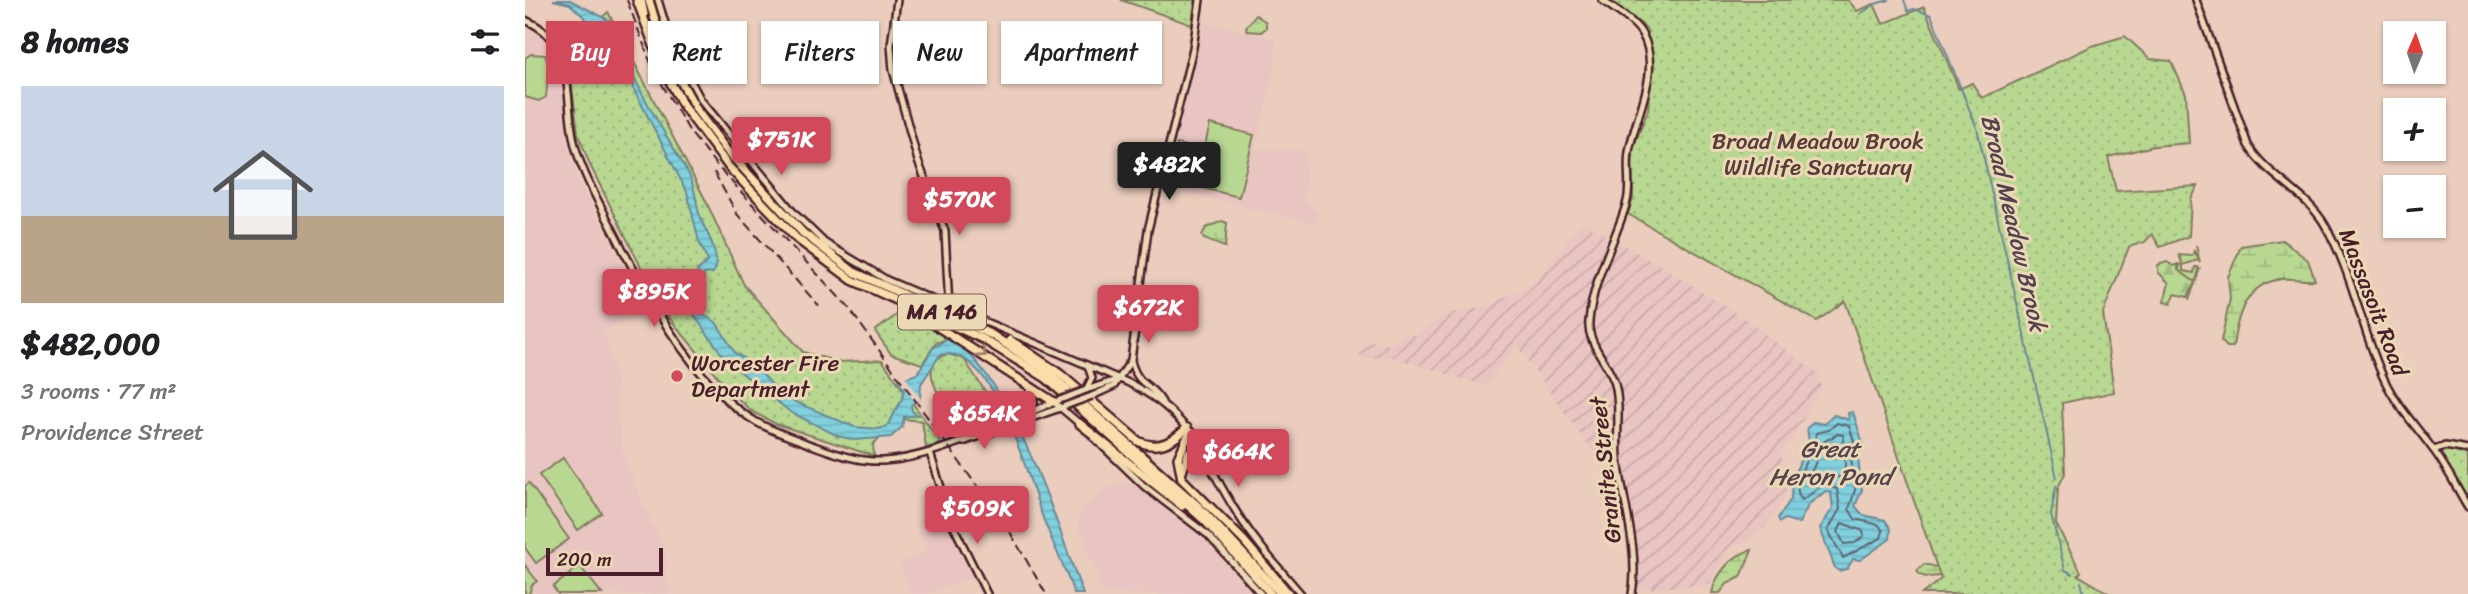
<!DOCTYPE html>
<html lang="en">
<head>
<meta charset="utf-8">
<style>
  :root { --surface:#fff; --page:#f6f6f6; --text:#202124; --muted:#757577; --accent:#d1495b }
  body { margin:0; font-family:Sriracha,sans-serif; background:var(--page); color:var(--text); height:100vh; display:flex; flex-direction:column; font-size:26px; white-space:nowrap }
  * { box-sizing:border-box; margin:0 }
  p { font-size:23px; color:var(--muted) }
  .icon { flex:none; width:38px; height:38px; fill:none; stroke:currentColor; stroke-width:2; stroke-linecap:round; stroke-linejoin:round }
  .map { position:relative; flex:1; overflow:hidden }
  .drawer { display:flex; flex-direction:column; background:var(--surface); width:525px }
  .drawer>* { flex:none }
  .top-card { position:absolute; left:21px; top:21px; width:665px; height:63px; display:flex; gap:14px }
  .needle { width:46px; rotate:2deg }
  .controls { position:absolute; left:1858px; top:21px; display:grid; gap:14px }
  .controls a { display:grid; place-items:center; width:63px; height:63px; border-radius:0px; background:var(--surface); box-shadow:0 2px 5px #0004; font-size:35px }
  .scale { position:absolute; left:21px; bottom:18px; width:117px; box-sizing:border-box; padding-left:7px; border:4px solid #4a1f2b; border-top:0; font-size:19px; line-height:24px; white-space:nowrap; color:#4a1f2b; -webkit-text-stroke:5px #ebd9b6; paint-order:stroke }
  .price { position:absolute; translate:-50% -60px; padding:0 16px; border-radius:7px; background:var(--accent); color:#fff; font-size:23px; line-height:46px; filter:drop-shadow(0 2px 4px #0008) }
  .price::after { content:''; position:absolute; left:50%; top:42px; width:21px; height:16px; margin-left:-10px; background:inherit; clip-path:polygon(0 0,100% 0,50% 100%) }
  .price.selected { background:#222; color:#fff }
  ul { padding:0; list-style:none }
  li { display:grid; align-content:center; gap:14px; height:371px; padding:0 21px }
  li span { display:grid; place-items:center; height:217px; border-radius:0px; color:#555 }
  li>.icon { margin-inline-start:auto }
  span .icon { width:126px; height:126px; fill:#fffc; stroke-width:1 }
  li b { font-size:30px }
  h2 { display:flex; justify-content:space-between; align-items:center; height:84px; padding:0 21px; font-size:30px }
  .pill { padding:0 24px; border-radius:0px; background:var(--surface); box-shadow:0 2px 5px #0004; font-size:24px; line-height:63px }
  .pill.selected { background:var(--accent); color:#fff }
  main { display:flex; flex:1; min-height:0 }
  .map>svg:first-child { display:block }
  .built { fill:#e9c5c2 }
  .industrial { fill:url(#industrial-furrows) }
  .grass { fill:#b8d892; stroke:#817c5e; stroke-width:2 }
  .forest { fill:url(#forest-firs); stroke:#817c5e; stroke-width:2 }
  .wetland { fill:url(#wetland-marsh); stroke:#817c5e; stroke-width:2 }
  .park { fill:url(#park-dots); stroke:#817c5e; stroke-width:2 }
  .water { fill:url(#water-rules); stroke:#6b8996; stroke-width:2 }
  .pier { fill:#eacdbd }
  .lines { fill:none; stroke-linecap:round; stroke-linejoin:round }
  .shore { stroke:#606673; stroke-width:2 }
  .stream { stroke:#6b8996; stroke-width:2 }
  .secondary-casing { stroke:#4a1f2b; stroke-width:10 }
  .primary-casing { stroke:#4a1f2b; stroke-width:10 }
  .highway-casing { stroke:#4a1f2b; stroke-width:12 }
  .secondary { stroke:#ebd9b6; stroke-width:5 }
  .primary { stroke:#f9deab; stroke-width:5 }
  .highway { stroke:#f9deab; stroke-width:7 }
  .rail { stroke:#4a1f2b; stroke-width:2; stroke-dasharray:10 5; stroke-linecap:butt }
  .secondary-bridge-casing { stroke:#4a1f2b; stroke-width:10; stroke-linecap:butt }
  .secondary-bridge { stroke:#ebd9b6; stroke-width:5 }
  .oneway { stroke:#a27e6b }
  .poi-dot { fill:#d1495b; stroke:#ebd9b6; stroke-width:2.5 }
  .labels { text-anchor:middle; stroke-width:6; stroke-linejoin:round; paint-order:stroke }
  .shield { fill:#ebd9b6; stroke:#7a5755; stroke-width:2 }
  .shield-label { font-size:21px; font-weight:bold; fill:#4a1f2b }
  .park-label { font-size:23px; fill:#5a3b3a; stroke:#ebd9b6 }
  .street-label { font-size:23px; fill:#4a1f2b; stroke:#ebd9b6 }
  .poi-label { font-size:23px; fill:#4a1f2b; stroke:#ebd9b6; text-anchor:start }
  .water-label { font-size:24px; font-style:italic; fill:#55424f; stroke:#ebd9b6 }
</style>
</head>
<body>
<main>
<section class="drawer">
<h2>8 homes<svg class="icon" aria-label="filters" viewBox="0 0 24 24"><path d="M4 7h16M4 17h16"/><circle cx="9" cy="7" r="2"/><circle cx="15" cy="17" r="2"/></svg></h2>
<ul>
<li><span style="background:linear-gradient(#c9d6e8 60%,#b9a48a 0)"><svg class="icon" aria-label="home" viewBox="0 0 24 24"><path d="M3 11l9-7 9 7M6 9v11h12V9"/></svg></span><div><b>$482,000</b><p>3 rooms · 77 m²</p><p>Providence Street</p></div></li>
</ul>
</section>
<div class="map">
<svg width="1943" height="594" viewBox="0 0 1943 594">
  <defs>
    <pattern id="industrial-furrows" width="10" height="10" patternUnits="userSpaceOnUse" patternTransform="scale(1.75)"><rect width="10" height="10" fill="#e9c5c2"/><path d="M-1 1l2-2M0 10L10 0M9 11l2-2" fill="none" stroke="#c9a9a7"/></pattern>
    <pattern id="forest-firs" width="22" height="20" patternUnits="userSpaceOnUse" patternTransform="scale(1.75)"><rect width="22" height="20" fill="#b8d892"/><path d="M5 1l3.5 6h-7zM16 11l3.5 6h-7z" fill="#a0b97e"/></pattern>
    <pattern id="wetland-marsh" width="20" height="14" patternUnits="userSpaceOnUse" patternTransform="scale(1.75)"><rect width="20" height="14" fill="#b8d892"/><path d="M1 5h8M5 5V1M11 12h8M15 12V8" fill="none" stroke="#a0b97e"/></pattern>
    <pattern id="park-dots" width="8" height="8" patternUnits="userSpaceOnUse" patternTransform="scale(1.75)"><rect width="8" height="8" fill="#b8d892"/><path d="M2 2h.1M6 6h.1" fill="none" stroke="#a0b97e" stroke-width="1.8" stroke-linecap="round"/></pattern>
    <pattern id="water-rules" width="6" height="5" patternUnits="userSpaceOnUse" patternTransform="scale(1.75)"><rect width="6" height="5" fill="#81d0de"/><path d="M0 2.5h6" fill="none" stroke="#71b2bf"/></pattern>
  </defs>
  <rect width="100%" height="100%" fill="#eacdbd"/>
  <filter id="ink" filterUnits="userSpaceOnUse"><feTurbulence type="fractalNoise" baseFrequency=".0143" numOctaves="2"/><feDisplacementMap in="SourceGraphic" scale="14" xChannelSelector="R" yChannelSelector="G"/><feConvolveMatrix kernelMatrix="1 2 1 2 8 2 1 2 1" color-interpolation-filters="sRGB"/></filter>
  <g filter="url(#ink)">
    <!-- built -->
    <g class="built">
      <path d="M679,22L750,39L749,71L730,149L781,151L780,203L795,212L791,224L640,187Z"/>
      <path d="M0,26L22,42L29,53L35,67L41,133L50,174L119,307L79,331L92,376L91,399L99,455L118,505L141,553L140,569L146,594H0Z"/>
      <path d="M599,483L609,485L677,538L728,594H578L552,521L559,508L582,487Z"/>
      <path d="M418,512L448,578L401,594H386L374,562L401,552L391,522Z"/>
    </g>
    <!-- industrial -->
    <path class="industrial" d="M1057,222L1137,267L1220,319L1295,375L1296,390L1256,456L1262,468L1260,498L1241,526L1221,543L1206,547L1184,585L1112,589L1113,573L1097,447L1067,451L991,344L961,386L867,357L837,358L833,352L845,341L865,345L877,336L892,335L921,314L961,307L1011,281Z"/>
    <!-- grass -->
    <g class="grass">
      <path d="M6,54L20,55L24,64L21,97L14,101L0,97V58Z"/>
      <path d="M685,124L729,135L714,197L670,186Z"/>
      <path d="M1671,245L1675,263L1673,260L1658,265V271L1669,273L1670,267H1673V274L1675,268L1664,300L1673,275L1670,282L1653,270L1657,262L1654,255L1667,256L1669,251L1674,259Z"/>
      <path d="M38,458L77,513L53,530L14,475Z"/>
      <path d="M4,483L44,539L11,563L0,548V486Z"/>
      <path d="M0,565L12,581L7,585L4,594H0Z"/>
      <path d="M55,566L77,594H33L28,587Z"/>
    </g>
    <!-- forest -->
    <path class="forest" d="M1642,262L1649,266L1653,264V270L1670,282L1663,297L1650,294L1646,304L1639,302L1644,283L1633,272V265Z"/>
    <!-- wetland -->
    <g class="wetland">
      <path d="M731,15L741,22V28L736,32L722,31L721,27Z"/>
      <path d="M697,221L702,223L700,247L679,239L677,235L681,228Z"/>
      <path d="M1757,240L1783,260L1790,280C1780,281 1768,278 1757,279C1721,283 1712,315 1708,347H1702L1696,341L1705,299L1703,277L1716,246Z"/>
      <path d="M1227,550L1216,577L1202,584L1195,593H1187C1191,573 1208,554 1227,550Z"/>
      <path d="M1399,564L1412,567L1416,576C1406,576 1398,580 1392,571Z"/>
    </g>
    <!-- park -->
    <g class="park">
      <path d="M596,0H670L667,25Z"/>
      <path d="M1086,0H1323L1332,11L1349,4L1358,24L1399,7L1434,89L1447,83L1457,98L1567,46L1600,36L1625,59L1646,61L1661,94L1664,143L1629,146L1583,157L1591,191L1673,186L1666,199L1664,236L1635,247L1627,234L1620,242L1604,247L1578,313L1589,392L1537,403L1540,473L1533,488L1531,524L1556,572L1553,575L1585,594H1397L1416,579L1320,301L1292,321L1103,214L1108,198L1107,151L1123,110L1128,59L1121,28Z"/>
      <path d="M83,12L180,199L219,285L278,352L314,362L357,360L416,443L401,448L397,421L378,419L348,444L349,456L251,424L226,411L202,388L137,309L65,165L53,133L42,48Z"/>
      <path d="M652,144L661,146L654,172L646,170Z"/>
      <path d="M373,314L426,337L411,343L397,364L366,354L350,331Z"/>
      <path d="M423,354L439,359L467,402L479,416L439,434L436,432C427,412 383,364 423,354Z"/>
      <path d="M1918,448L1943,456V499L1915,452Z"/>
    </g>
    <!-- water -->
    <g class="water">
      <path d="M28,0H45L93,25C98,72 139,130 162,171C172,187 170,207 177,222C184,236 193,253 191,268L188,273L179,274L173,312L191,322L210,353L229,364L247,385L268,401L329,427L354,429L362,426L377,399L379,389L373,381L392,374L408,348L426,337C492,388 528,515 558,594H549C540,568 528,544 518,518C504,482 469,341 415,355L396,384L395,399L386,405L387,411L393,415L379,417L377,427L366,437L330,440L313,436L265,412L201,360L164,308L173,270L183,261L174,242L162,192L94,61L87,31L63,21L45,4Z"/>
      <path d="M1328,412L1338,444L1333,458L1337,490L1330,506L1338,515L1360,520L1366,529L1365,539L1335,560L1328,559L1322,569L1314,571L1310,568L1295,528L1308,508L1306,493L1301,491L1284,504L1274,523L1260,519L1255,522L1253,518L1266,499L1267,479L1284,442L1282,428L1289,422L1300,424L1309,415L1324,420L1323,413Z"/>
    </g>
    <!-- pier -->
    <path class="pier" d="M378,374L396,399L391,403L372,378Z"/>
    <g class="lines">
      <!-- shore -->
      <g class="shore">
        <path d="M1312,423L1324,426L1330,444L1326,458L1330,490L1324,509L1330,519L1354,525L1358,531L1356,538L1318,558L1303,530L1315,509L1312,489L1298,485L1277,500C1262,483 1290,453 1291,433L1304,430Z"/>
        <path d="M1313,434L1318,435C1320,440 1320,470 1320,478L1300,476L1287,479L1285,475L1300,441Z"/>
        <path d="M1317,523L1338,531L1339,536L1330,543L1319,544L1313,532Z"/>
      </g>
      <!-- stream -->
      <g class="stream">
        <path d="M1379,0L1383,11L1389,9L1406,15L1452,128L1532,478"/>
        <path d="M1335,14L1350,4L1364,0"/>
        <path d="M1531,486L1526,514L1540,570L1548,574"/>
        <path d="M1556,582L1559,594"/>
      </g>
      <defs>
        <g id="secondary">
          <path d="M133,0L147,46L176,100L269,213L300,243L362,280L604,383C670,416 676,457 712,513C730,542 754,568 776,594"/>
          <path d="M372,0L366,45L368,70L393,161L420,231L424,308"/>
          <path d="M1077,0C1089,10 1109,20 1117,34C1138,70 1109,118 1104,152C1101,170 1107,187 1101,205C1089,244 1068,279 1064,321C1062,344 1083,362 1090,384C1096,407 1091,433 1093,458C1097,499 1115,552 1107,594"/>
          <path d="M1671,0L1723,145C1742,177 1781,192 1800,225C1828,273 1836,329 1859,379C1871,405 1890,425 1907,448C1921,466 1931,487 1943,507"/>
          <path d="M0,20C55,42 37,103 51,149C59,177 75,204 88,230C119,292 168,383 228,420C244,430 263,436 281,443C306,452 331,462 358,461C412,458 480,422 532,401"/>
          <path d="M606,361C613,387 625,382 637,402"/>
          <path d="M561,390L594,379"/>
          <path d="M561,390L567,378L563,366"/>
          <path d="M567,396L589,386L606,360L623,230L668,48L675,0"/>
          <path d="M529,402L556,425"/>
          <path d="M568,437L619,486L683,535L736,594"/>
          <path d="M438,442L538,407"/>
          <path d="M1909,450L1920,446L1943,450"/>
          <path d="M405,453L428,525L462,594"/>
        </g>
        <path id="primary" d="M117,0L120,14"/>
        <g id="highway">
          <path d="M112,0L136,65L159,107L204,167L271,238L327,280L458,339L521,378L680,521L746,594"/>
          <path d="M124,0L140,53L173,112L203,152L278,233L329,272L467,335L519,369L673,506L756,594"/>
          <path d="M393,314L529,402"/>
          <path d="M485,340L535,374L613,441C633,451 647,442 662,428"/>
          <path d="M496,415L508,403L506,388"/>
          <path d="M554,423L657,506"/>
          <path d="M665,432L653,458L657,479L719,541L764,594"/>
          <path d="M657,472L664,452L673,451L683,459"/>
        </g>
      </defs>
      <!-- secondary casing -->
      <use href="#secondary" class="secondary-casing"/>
      <!-- primary casing -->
      <use href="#primary" class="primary-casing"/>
      <!-- highway casing -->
      <use href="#highway" class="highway-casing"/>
      <!-- secondary -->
      <use href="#secondary" class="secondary"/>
      <!-- primary -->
      <use href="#primary" class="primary"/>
      <!-- highway -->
      <use href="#highway" class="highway"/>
      <!-- rail -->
      <g class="rail">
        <path d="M102,0L128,69L165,132L193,167L323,307L485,532L521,594"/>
        <path d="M189,172L212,214L294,306"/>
      </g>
      <defs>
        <g id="secondary-bridge">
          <path d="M535,400L561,390"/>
          <path d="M540,406L567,396"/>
        </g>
      </defs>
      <!-- secondary-bridge casing -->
      <use href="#secondary-bridge" class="secondary-bridge-casing"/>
      <!-- secondary-bridge -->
      <use href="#secondary-bridge" class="secondary-bridge"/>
    </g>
    <!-- one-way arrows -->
    <defs><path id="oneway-chevron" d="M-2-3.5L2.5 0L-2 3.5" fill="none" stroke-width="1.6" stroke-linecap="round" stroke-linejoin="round" transform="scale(1.75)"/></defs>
    <use class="oneway" href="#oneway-chevron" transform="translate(457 353) rotate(34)"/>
  </g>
  <!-- markers -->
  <circle class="poi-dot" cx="152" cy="376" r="7"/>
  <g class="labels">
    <!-- shield labels -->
    <rect class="shield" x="373" y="294.5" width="88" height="35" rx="5"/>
    <g class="shield-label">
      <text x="417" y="319">MA 146</text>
    </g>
    <!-- park labels -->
    <g class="park-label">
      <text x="1293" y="149">Broad Meadow Brook<tspan x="1293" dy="26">Wildlife Sanctuary</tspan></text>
    </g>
    <!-- street labels -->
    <g class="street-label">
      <text transform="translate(1849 302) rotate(69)" y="8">Massasoit Road</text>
      <text transform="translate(1080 470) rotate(-96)" y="8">Granite Street</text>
    </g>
    <!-- poi labels -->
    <g class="poi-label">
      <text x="166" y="371">Worcester Fire<tspan x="166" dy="26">Department</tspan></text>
    </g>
    <!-- water labels -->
    <g class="water-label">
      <text transform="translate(1489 223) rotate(77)" y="8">Broad Meadow Brook</text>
      <text x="1305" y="457">Great<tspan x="1305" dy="28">Heron Pond</tspan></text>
    </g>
  </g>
</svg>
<div class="controls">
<a><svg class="needle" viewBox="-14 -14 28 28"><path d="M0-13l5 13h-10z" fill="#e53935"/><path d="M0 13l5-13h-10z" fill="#757577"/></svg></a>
<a>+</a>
<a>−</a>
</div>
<div class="scale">200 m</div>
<b class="price" style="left:256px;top:177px">$751K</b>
<b class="price selected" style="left:644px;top:202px">$482K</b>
<b class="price" style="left:434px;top:237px">$570K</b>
<b class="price" style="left:129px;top:329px">$895K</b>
<b class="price" style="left:623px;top:345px">$672K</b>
<b class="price" style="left:459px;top:451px">$654K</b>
<b class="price" style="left:713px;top:489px">$664K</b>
<b class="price" style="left:452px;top:546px">$509K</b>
<div class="top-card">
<a class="pill selected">Buy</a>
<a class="pill">Rent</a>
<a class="pill">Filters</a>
<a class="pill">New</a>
<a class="pill">Apartment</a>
</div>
</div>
</main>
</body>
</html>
